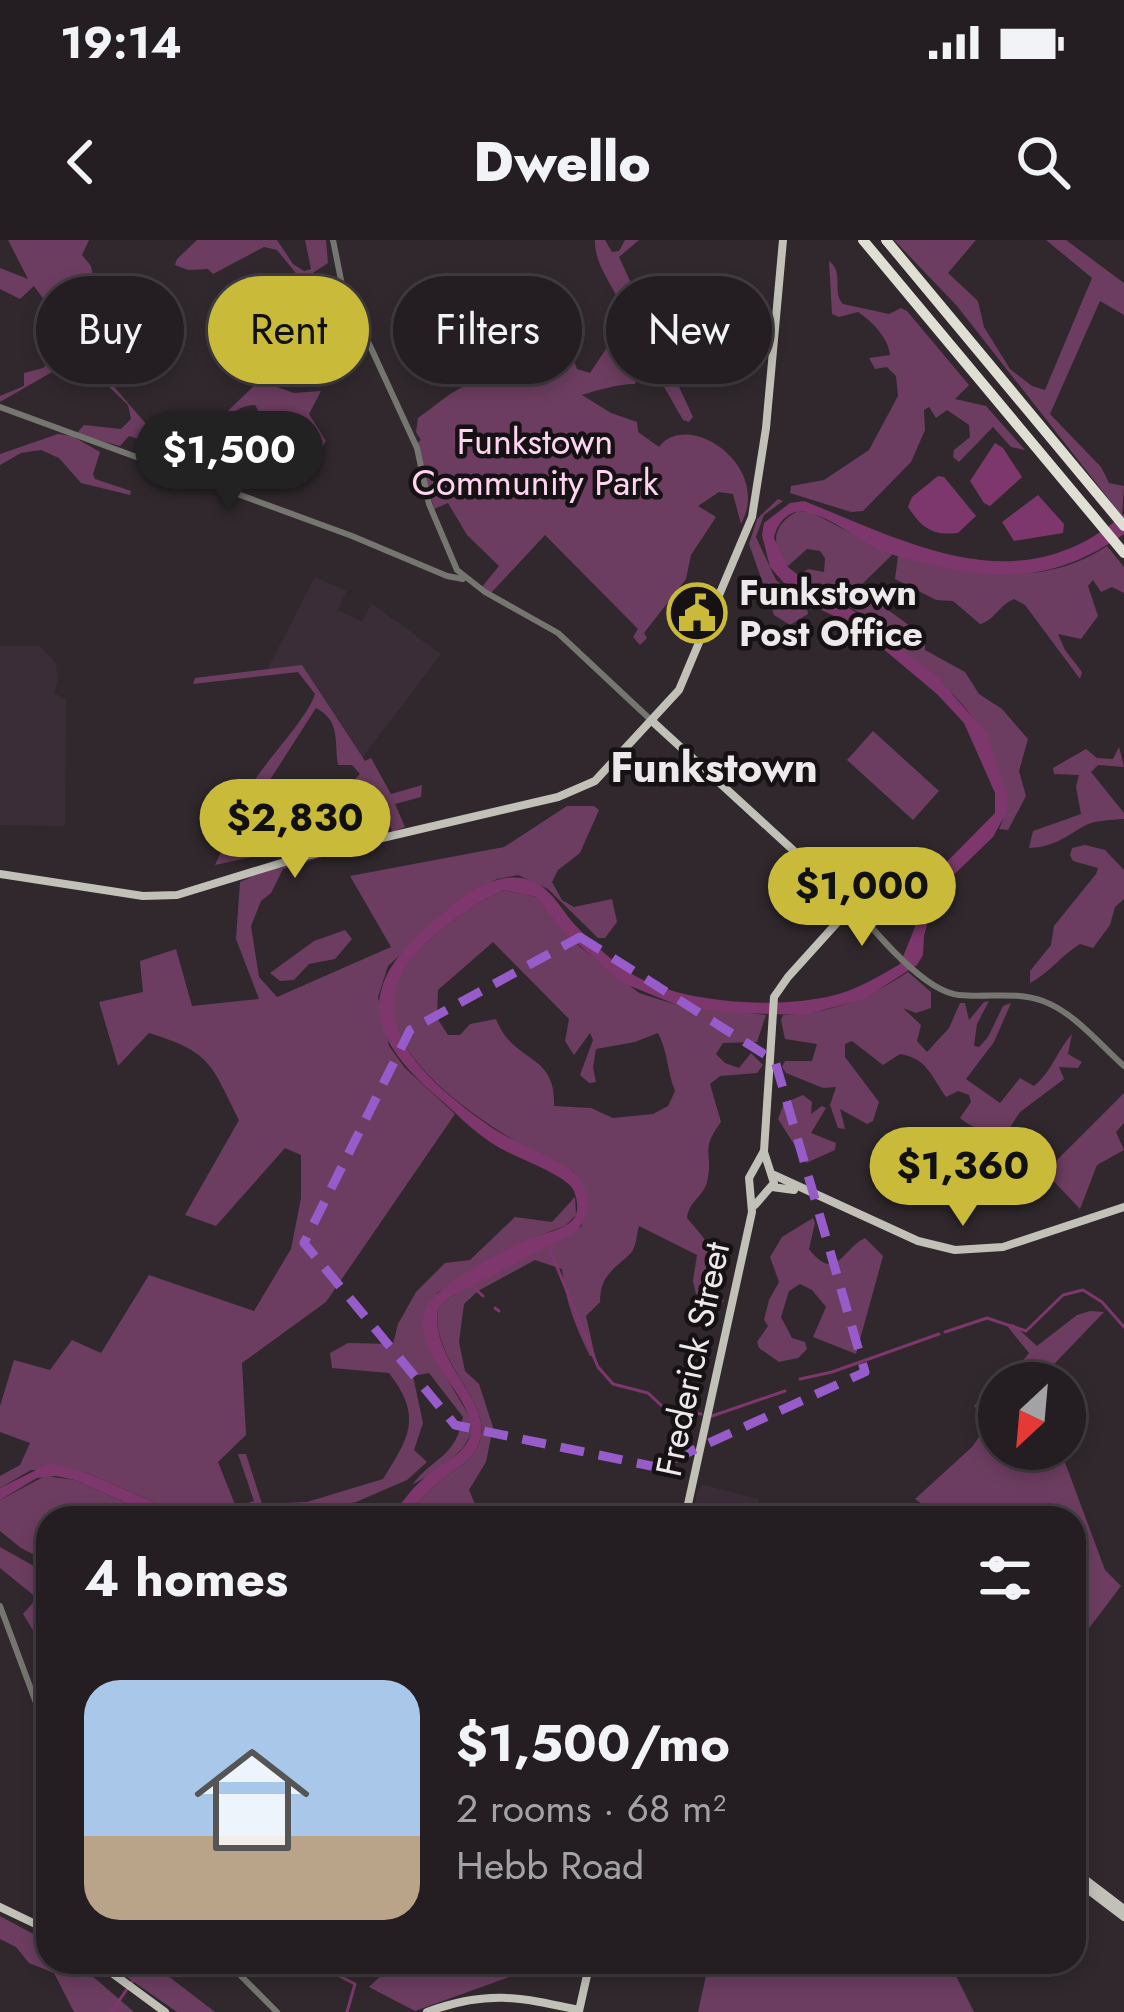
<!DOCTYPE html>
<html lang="en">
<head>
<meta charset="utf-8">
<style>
  :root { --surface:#241e22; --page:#2c272a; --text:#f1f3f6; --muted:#a3a2a5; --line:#413c40; --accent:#caba3a }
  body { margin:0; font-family:Jost,sans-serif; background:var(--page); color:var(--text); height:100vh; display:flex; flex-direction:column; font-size:45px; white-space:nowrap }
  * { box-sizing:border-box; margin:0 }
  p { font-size:39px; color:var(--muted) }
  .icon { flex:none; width:66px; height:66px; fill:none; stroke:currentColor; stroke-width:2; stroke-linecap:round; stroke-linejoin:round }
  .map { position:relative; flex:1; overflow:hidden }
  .details { position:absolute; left:36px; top:1266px; width:1050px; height:468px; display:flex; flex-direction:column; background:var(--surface); border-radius:36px; box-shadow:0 6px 18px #0003,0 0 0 3px var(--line) }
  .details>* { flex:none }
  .hud { position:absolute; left:36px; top:36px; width:1053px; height:108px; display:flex; gap:24px }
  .needle { width:78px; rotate:206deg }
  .fabs { position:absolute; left:978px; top:1122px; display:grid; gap:24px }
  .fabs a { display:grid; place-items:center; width:108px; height:108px; border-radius:50%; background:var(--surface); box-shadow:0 6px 18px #0003,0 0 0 3px var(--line); font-size:60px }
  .price { position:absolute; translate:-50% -102px; padding:0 27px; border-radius:42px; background:var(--accent); color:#111; font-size:39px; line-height:78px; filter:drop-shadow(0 3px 6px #0008) }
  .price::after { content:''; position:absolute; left:50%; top:72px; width:36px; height:27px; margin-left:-18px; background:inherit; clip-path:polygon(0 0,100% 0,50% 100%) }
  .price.current { background:#222; color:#fff }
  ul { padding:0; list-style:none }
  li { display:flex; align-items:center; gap:36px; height:300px; padding:0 48px }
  li span { display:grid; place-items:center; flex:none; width:336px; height:240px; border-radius:36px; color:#555 }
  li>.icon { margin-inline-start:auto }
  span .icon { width:144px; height:144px; fill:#fffc; stroke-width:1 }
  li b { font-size:51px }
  h2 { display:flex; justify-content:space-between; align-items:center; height:144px; padding:0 48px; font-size:51px }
  .pill { padding:0 42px; border-radius:54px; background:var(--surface); box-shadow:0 6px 18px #0003,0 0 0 3px var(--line); font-size:42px; line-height:108px }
  .pill.current { background:var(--accent); color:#111 }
  .status { display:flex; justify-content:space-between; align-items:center; height:84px; padding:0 60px; background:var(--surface); direction:ltr }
  .status svg { height:33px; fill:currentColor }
  header { display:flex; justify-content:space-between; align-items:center; height:156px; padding:0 48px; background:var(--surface); font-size:54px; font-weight:800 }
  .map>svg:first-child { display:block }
  .built { fill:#3b2d37 }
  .green { fill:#6c3d60; fill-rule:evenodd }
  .water { fill:#7d376c }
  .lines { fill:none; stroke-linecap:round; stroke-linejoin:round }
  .stream { stroke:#7d376c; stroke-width:3 }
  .minor { stroke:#767671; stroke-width:6 }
  .major { stroke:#c2c1b8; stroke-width:8 }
  .highway { stroke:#e0dfd4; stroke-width:10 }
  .marked { fill:none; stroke:#985bca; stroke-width:9; stroke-dasharray:24 15; stroke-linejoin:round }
  .labels { text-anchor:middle; stroke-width:9; stroke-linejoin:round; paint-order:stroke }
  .park-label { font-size:36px; fill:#fed4f1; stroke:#161214 }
  .poi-label { font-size:36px; font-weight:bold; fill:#ede8eb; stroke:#161214; text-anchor:start }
  .street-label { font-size:36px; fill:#ede8eb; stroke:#161214 }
  .quarter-label { font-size:42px; font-weight:bold; fill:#ede8eb; stroke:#161214 }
</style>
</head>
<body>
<div class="status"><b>19:14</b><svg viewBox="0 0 49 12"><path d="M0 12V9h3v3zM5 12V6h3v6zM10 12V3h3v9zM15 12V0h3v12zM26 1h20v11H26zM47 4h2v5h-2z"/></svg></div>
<header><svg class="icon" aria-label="back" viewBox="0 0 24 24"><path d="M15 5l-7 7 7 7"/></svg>Dwello<svg class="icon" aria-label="search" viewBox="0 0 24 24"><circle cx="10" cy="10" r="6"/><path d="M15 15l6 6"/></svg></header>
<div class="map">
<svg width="1124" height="1772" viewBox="0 0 1124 1772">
  <rect width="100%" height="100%" fill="#30282d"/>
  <!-- built -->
  <g class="built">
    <path d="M315,337L346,351L338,370L362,382L371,363L441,414L361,519L302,427L267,430Z"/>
    <path d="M0,406H40L55,422L58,437L54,454L66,458L65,586L0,585Z"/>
    <path d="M703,1245L759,1259L757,1278H692L698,1250Z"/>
  </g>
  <!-- green -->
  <g class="green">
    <path d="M8,0H89L82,15L91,26L95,46L83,62L55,75L34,46L20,59L0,49V28L28,39Z"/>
    <path d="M197,0H277L293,24L304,31L311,29L305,0H326L328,23L305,38L299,37L277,10L264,7L213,34L208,29L188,30L175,25L177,19Z"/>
    <path d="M595,0H605L612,12L619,11L625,0H639L619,17L693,177L689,182L683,180L659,138L647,131L640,132L635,144C623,143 593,151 582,155L611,173L637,182L638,192L659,207C687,169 773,225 741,284L733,254L719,252L698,266L716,277L691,315L686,339L644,393L647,398L640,405L633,397L638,389L545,295L491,353L481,348L499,326L467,295L448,263L434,269L417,203L421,200L416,192L418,178C435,166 454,148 475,142C495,137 512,144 531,133L536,106L545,95H558L568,104L577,129L590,133L612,100L624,95C631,59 594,35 595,0Z"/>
    <path d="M894,0H976L948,33L978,61L984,87L1010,129L1032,146L1045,150L1092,38L1046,0H1066L1124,43V75L1100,61L1050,174L1101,227L1109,243L1124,246L1122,276L957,66Z"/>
    <path d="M829,21C845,33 831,51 843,64L889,74L901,68L907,71L969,145L955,159L986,166L1025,210L1011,207L993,187L959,222L953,217L954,210L970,197L969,185L947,170L936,178L929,167L924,170L925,190L911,222L863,271L851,272L790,253L791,246L824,240L869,210L898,156L896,136L887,127L875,129L869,118L890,115C889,99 872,81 858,72L839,77L832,74Z"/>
    <path d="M85,65H92L107,79L128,70L137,73L113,93L117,103L135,95L142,97L123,126L112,131L101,113L95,114L91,120L153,192L148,202L129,196L120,206L76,194L84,185L121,189L131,179L128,165L81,120L76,128H59L0,162V156L24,146V133L43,128L65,107L54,85Z"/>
    <path d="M272,111L278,113L261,131L263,142L294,153L321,151L309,174L326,201L315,218L274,248L272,241L299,221L306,203L294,195L286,204L285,218L270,214L254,216L250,211V197L259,172L255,165C226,165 214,199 204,222L191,213L190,207L256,144L252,131Z"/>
    <path d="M58,194L72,196L100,212L93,234L95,239L131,251L130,255L81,243L59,218L41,210L21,213L0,225V214Z"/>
    <path d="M778,259L783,261L764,275L756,297L776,340L807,368L808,374L790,385L774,375L749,304L757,279Z"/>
    <path d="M798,271L811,272L892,315L858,348L925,397V410L965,432L979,454L1002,469L1028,499L1019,531L1026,556L1008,590L999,589C1012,560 1002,554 995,527C981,473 947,446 904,413C892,403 884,389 871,380C847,364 822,355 799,336L808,329L824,332L825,318L820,311L807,309L788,326C769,303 773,284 798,271Z"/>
    <path d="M1107,306L1124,327V353L1112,347L1101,352L1093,340L1088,346L1098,376L1081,399L1058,394L1065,410L1082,432L1080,439L1025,365L1014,359C999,365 995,380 980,384L953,361L936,360L895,339L898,316C969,333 1041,350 1107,306Z"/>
    <path d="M302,425L365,521L371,518L391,554L422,545L421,557L395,564L405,587L392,592L383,560L371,544L358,559L346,556V549L360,534L352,525H338C334,502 341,481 316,468L257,560L252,564L246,560C247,538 305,485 315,454L298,432L193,444L195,438Z"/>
    <path d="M873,491L939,551L913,580L847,520Z"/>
    <path d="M1119,507L1124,527L1098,525L1091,532L1124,573V579C1112,580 1094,580 1084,586C1064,598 1053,607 1029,608L1033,591L1081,574L1076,547L1079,535L1054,534L1053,528L1086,509L1097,518L1113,519Z"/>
    <path d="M567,566H594L599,570L580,613L558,630L552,642L562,660L574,667L612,659L617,682L605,698H598L548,649L518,635L497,639L463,657L388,726L378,757L389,806L405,828L455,874L326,1062L242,1123L246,1195L218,1222L236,1267L254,1261L238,1214H246L262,1264L307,1262L383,1239C409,1197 423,1177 389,1133L332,1128L330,1113L348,1103L393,1104L398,1084L416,1052L445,1023L470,1020L515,977L552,982L575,957L576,975L565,986L527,1000L437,1053L433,1115L471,1179L472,1192L463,1208L445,1225L412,1245C434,1216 455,1219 463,1177L429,1133L413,1136L423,1183L414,1210L427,1222L407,1240L356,1262L286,1278H190L85,1232L31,1230L0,1248V1236L20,1225L30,1203L0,1192V1166L14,1120L50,1130L72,1100L101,1113L149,1035L254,1071L291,1009L301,958V915L285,908L216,986L185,975L239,880C211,824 211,812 149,793L118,826L99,762L143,752L140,721L176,709L192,766L259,759L236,699L240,642C269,629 306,611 339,612L283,629L271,653L261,661L251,686L259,737L277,757L391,707L350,636L504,607Z"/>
    <path d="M235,580L282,590L284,596L262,615L215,625Z"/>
    <path d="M1085,605L1105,610L1124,630V659L1115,667L1110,685L1093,708L1080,704C1062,715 1049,733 1030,743V731L1051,705L1054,686L1096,634L1098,628L1073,621L1070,615L1072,608Z"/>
    <path d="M504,650L536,657L579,706L639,753L677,765L766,775L757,802L723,803L716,814L725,823L739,828L751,813L763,825L757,833L720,836L710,844L721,882C699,911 714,913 707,942C703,957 689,961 687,978C708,1003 718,1008 701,1041L709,1051L722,1056L724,1062L696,1054L693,1041L697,1015L639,986C636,995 637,1007 630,1014C613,1030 600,1036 600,1062L586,1076L595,1116H590C576,1088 565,1061 562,1029L535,1020L478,1051L464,1064L459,1102L465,1131L479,1144L493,1187L486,1222L469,1250L477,1269L474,1278H404C417,1264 429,1250 444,1238C454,1230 465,1224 473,1214C507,1169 429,1127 438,1068L449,1058L582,986L574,932C516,905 370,824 395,745C400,727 415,713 428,701C451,680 476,663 504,650ZM493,702L569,779L565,801L574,815L590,793L593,800L580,835L589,843L596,842L593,827L596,809L635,802L658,793C668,812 667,831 675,851L668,866L653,874L613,878L591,868L554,866C556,811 514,825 496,779L470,784L460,795H448L437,778L438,750Z"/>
    <path d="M345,690L352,699L335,719L309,724L294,740L280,741L270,733L314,701Z"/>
    <path d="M908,732L931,752V768L916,773L903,768L921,785L917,801L927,812L949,788L960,763H965L969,780L984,762L989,761L977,784L974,806L979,807L988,797L1003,766L1011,763L994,802L966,839L1000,863L1020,838L1034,846C1053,830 1056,812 1072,794L1068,814L1082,822L1078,828L1059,827L1064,839L1020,872L1009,889C991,894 974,890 960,878L971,862L969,855L958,851L946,857C931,836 927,818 900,814L883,825L852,801L845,804V817L879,862L873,881L867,884L840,869L845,889L838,888L830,865L836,847L823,848L786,833L782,827L785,821H812L817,804L785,799L781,780L783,775C830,774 869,758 908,732Z"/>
    <path d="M1124,853V883L1116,892L1124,910L1097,925L1080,969L1045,932Z"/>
    <path d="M803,855L812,862L811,874L822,866L826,868L811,893L836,903L835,910L806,923L778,879L784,863Z"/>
    <path d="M813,978L815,983L809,1009C836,1044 843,1008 865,998L883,1016L856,1114L813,1097L826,1067L812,1050L800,1044L789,1051L781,1077L792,1098L805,1102L807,1109L798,1118L779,1122L759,1108L757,1102L768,1086L764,1080L769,1060L779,1042L770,1017L782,997Z"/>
    <path d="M1090,1071L1104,1072L1036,1143H1005L1029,1113L1008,1087L1013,1084L1037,1106L1077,1075Z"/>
    <path d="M992,1142L999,1148V1209H1060L1105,1330L1121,1346L1074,1408V1278H960L953,1270L926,1267L915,1259L972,1207L984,1190L993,1163L988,1158L974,1168L975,1165Z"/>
    <path d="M45,1236L75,1240L159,1278H103L86,1272L73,1278H48V1322L21,1308L0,1291V1260Z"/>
    <path d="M0,1307L48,1334V1389L34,1392L23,1374L37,1358L0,1328Z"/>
    <path d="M0,1676L48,1702V1722H76L134,1772H74L54,1733L29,1723L16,1707L0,1699Z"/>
    <path d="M105,1722H150L215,1772H177Z"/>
    <path d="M395,1722H551L415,1771L369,1747Z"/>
    <path d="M709,1722H949L974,1772H698Z"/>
  </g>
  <!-- water -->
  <g class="water">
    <path d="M995,203L1003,208L1022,237L990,266L984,263L970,241Z"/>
    <path d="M938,236L944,237L976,276L958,293C932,296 922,288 908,267L912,257Z"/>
    <path d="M1038,255L1064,284L1063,293L1014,301L1002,282Z"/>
    <path d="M804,261C912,304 1020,365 1124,274V294C1062,337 1009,343 936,326C918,321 899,318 882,311C857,300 833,278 807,272C790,268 777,283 774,298L788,327L817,350L873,382L905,413L935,434L987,494L1008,559L1007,571L993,597L936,652L924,696L923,715L917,725L864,759L804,775L733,773L677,765L623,743L564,692L536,657L504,650C476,663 452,680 428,701C348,775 425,841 491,887C516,904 549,914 572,931C593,946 592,979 573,994L449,1058L438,1068C428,1127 507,1168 473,1214C465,1224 454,1230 444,1238C429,1250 417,1264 404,1278H388C401,1265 410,1250 424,1238C439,1224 463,1217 470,1196C483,1159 391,1102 434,1057C453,1037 500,1013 526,1000C541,993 566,991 575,977C579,969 577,959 574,951C569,936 515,917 498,907C476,894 460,877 442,861C370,800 352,752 429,685C441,676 452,664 464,656C483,644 509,631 532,641C552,649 562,671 576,686C590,701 607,716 623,728C670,764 779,770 835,755C858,749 880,736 900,724L915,687L924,645L995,573V553L964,483L937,454L857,387L807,363L783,342L770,327L762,295L764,283L790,263Z"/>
    <path d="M50,1223L85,1232L190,1278H159L75,1240L56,1236L37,1238L0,1260V1248Z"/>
  </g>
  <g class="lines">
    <!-- stream -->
    <g class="stream">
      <path d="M548,1005L598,1127L613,1144L648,1153L664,1168L701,1174"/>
      <path d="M471,1045L483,1056"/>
      <path d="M495,1068L499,1071"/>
      <path d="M945,1092L987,1078L1026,1091L1063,1055L1083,1050L1102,1062L1124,1087"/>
      <path d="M800,1139L832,1132L939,1094"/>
      <path d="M712,1176L785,1151"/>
      <path d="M312,1722L355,1744L347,1772"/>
      <path d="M111,1772L146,1722"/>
    </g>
    <!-- minor -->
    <g class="minor">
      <path d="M333,0L342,45L417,208L429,264L457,330L485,352L558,393L652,481"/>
      <path d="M0,167L352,296L447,336L463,339"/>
      <path d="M853,665C874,691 924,752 959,755C987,758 1016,751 1043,761C1075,773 1099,804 1124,826"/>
      <path d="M0,1366L48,1495"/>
      <path d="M227,1722L277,1772"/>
    </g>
    <!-- major -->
    <g class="major">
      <path d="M652,481L853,665L788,737L774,757L764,911L749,938L752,972L685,1278"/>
      <path d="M0,634L143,656L177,655L301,617L558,557L595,541L679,450L752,277L766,188L783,0"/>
      <path d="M774,935L918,1001L955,1010L1003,1007L1124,967"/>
      <path d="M772,947L794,950"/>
      <path d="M755,965L774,943L764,912"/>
      <path d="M1074,1631L1124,1669"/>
      <path d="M1074,1639L1124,1677"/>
      <path d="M0,1667L48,1690"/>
      <path d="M97,1722L165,1772"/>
      <path d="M579,1771L590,1722"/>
      <path d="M427,1772C487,1750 519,1757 579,1770"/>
    </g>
    <!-- highway -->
    <g class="highway">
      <path d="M863,0L1124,313"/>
      <path d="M886,0L1124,286"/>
    </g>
  </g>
  <!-- marked area -->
  <path class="marked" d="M580,697L775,821L865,1132L656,1227L455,1185L304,1003L410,790Z"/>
  <!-- icons -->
  <defs>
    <symbol id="civic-ring" viewBox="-11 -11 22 22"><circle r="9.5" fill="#161214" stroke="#caba3a" stroke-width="1.5"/><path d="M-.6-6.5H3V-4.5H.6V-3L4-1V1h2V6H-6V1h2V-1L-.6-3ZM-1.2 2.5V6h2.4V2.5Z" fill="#caba3a"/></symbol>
  </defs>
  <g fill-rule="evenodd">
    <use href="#civic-ring" x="664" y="340" width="66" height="66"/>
  </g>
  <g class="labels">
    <!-- park labels -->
    <g class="park-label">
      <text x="535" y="214">Funkstown<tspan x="535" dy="41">Community Park</tspan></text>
    </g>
    <!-- poi labels -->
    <g class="poi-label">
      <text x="739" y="365">Funkstown<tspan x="739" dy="41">Post Office</tspan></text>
    </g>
    <!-- street labels -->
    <g class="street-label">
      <text transform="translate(692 1119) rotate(-78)" y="13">Frederick Street</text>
    </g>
    <!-- quarter labels -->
    <g class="quarter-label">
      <text x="714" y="542">Funkstown</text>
    </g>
  </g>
</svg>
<div class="fabs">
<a><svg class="needle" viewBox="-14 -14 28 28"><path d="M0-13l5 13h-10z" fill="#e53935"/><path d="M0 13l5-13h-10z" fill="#a3a2a5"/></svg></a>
</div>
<b class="price current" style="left:229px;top:273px">$1,500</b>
<b class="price" style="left:295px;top:641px">$2,830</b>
<b class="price" style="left:862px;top:709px">$1,000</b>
<b class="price" style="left:963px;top:989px">$1,360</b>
<div class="hud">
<a class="pill">Buy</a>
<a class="pill current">Rent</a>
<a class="pill">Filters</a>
<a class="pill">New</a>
</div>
<section class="details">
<h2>4 homes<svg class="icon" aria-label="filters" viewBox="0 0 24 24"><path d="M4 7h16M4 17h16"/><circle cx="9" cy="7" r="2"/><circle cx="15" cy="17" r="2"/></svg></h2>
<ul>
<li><span style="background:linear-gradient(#a9c7e8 65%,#b9a48a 0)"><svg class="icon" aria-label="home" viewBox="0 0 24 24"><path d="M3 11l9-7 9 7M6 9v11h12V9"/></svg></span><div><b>$1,500/mo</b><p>2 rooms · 68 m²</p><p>Hebb Road</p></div></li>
</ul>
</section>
</div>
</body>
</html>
